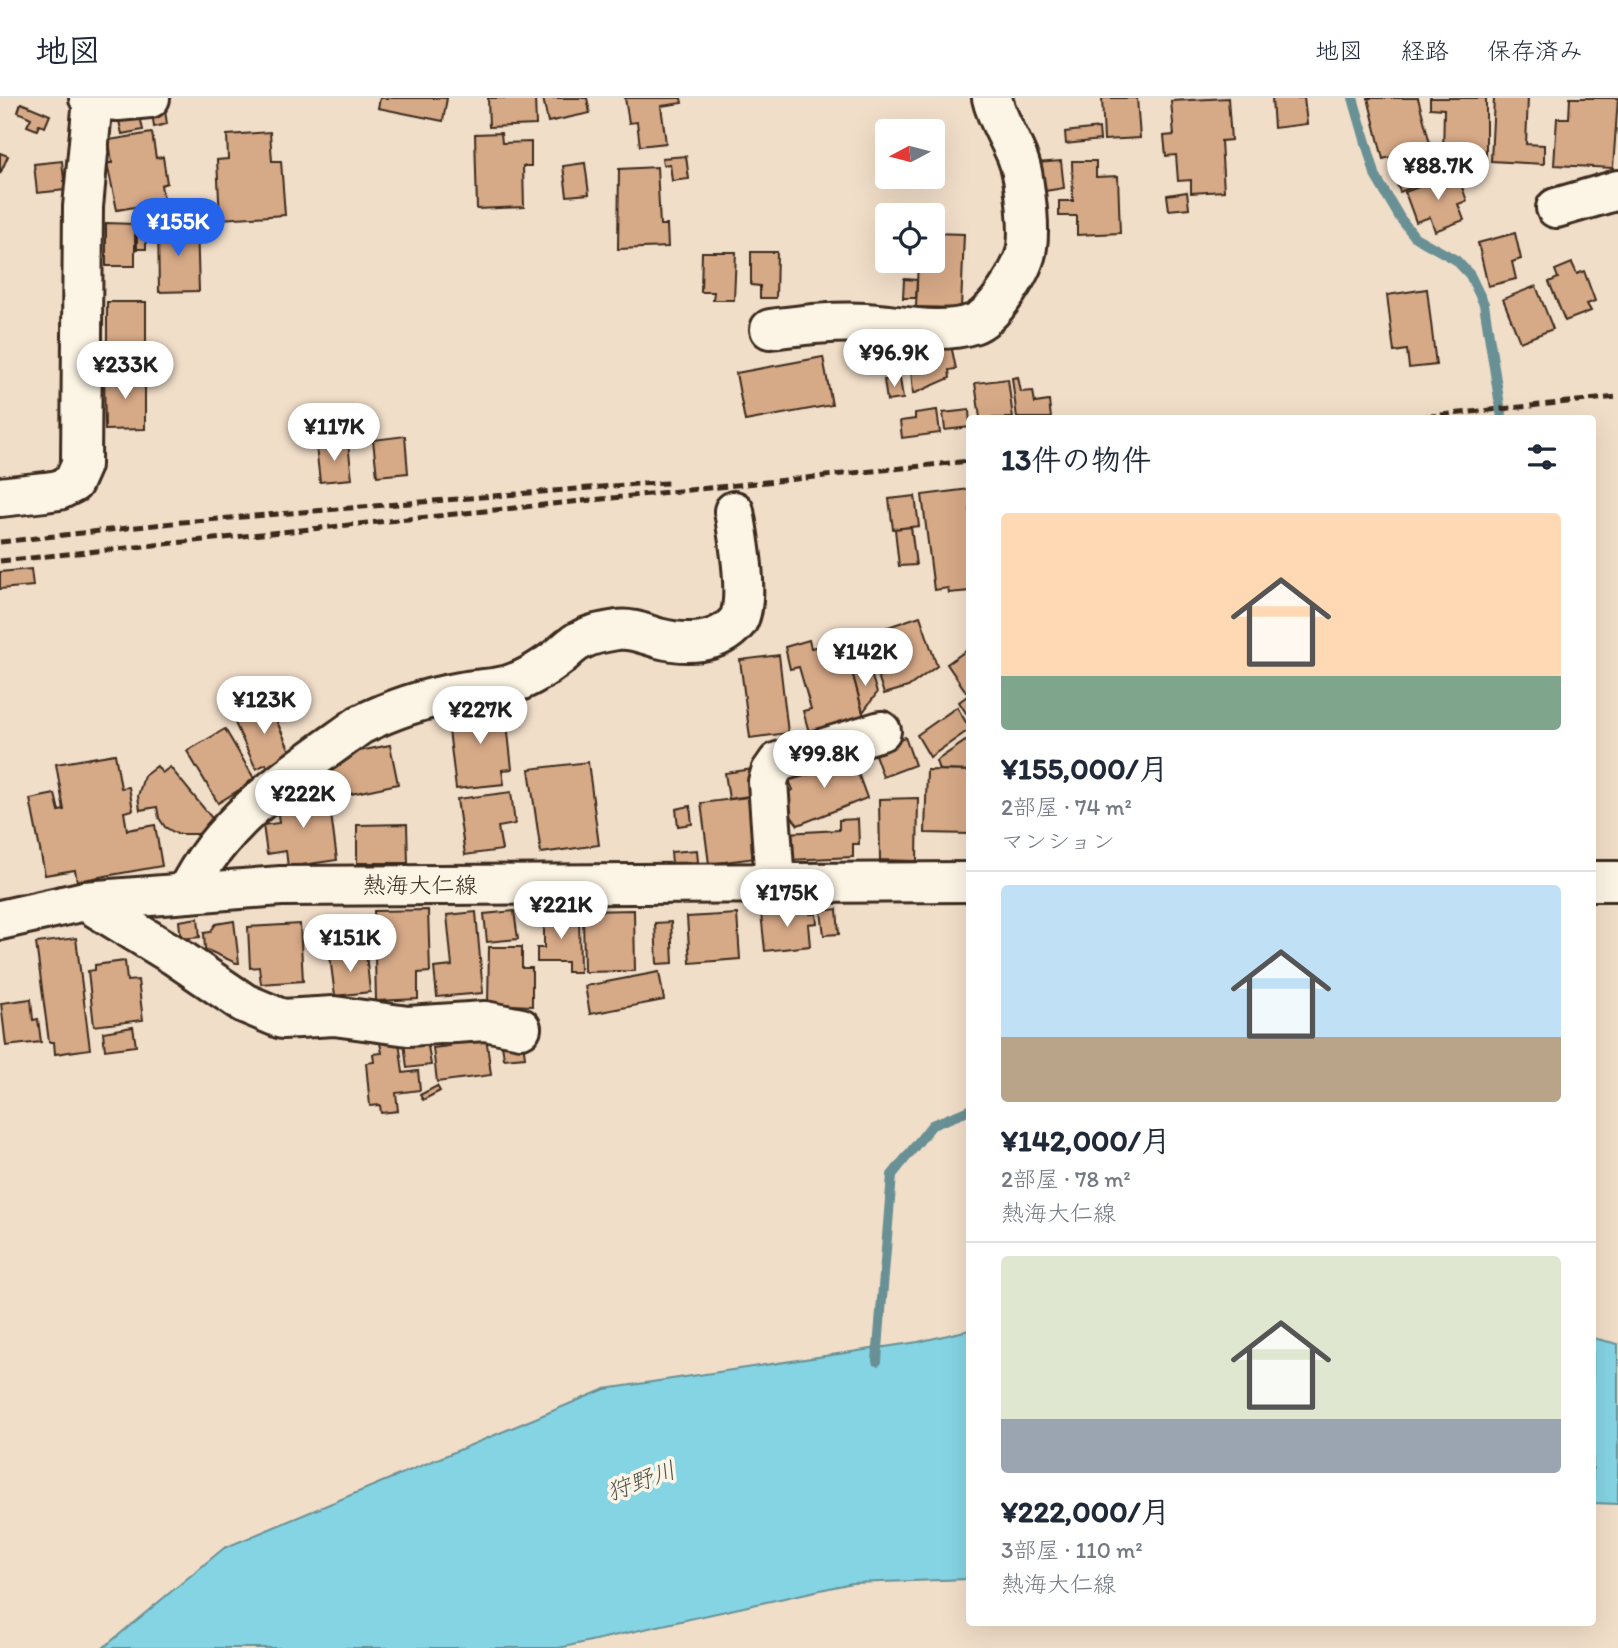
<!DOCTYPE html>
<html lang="ja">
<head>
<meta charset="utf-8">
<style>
  :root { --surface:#fff; --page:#f6f6f7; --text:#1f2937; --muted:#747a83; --line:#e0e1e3; --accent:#2563eb }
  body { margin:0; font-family:Itim,"Klee One",sans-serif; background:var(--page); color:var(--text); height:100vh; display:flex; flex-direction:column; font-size:26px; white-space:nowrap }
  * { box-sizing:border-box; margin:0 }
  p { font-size:23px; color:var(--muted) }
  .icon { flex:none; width:38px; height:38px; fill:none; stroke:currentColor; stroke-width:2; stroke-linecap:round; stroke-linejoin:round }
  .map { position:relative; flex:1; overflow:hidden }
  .panel { position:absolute; left:966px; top:317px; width:630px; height:1211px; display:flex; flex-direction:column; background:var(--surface); border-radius:7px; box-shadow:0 7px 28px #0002 }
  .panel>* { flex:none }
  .needle { width:46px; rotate:263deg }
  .buttons { position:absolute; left:875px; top:21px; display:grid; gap:14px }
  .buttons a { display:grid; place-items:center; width:70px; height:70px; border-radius:7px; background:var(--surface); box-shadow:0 7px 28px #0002; font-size:35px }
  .price { position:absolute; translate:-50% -60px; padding:0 16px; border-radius:24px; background:#fff; color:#222; font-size:23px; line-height:46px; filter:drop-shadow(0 2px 4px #0008) }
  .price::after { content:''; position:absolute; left:50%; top:42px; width:21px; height:16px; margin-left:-10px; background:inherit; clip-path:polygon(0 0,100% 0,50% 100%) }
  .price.current { background:var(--accent); color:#fff }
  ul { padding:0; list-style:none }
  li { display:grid; align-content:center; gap:14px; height:371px; padding:0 35px }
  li+li { border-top:2px solid var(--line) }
  li span { display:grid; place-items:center; height:217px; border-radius:7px; color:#555 }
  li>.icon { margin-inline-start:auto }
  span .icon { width:126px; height:126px; fill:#fffc; stroke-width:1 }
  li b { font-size:30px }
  h2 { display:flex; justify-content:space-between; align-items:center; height:84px; padding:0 35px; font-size:30px }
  header { display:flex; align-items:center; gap:42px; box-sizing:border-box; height:98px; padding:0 35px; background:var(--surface); border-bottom:2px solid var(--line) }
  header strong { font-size:33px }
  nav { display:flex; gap:38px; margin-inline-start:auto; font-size:24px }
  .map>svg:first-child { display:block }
  .water { fill:#85d4e4; stroke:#679095; stroke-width:2 }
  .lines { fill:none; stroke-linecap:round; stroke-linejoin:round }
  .stream { stroke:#679095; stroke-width:10 }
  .building { fill:#d6a987; stroke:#3b2a1e; stroke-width:2 }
  .minor-casing { stroke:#3b2a1e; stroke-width:44 }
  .major-casing { stroke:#3b2a1e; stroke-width:44 }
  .minor { stroke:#fcf5e5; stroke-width:38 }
  .major { stroke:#fcf5e5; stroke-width:38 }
  .rail { stroke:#3b2a1e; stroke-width:5; stroke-dasharray:10 5; stroke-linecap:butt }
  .labels { text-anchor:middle; stroke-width:7; stroke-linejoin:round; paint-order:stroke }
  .street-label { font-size:23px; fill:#3b2a1e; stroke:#fcf5e5 }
  .water-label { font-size:24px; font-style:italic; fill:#4e5450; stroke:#fcf5e5 }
</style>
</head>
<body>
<header>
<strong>地図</strong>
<nav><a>地図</a><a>経路</a><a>保存済み</a></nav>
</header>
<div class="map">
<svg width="1618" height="1550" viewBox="0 0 1618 1550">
  <rect width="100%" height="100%" fill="#f1dec9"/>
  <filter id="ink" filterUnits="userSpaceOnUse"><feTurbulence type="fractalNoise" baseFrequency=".0143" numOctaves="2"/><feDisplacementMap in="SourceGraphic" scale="14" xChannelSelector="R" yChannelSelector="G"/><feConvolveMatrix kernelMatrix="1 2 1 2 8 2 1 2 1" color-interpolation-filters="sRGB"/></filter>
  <g filter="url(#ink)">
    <!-- water -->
    <g class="water">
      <path d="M969,1232V1481L852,1485L559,1550H103L224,1450L605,1291L918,1244Z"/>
      <path d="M1593,1240L1618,1246V1406L1593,1405Z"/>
    </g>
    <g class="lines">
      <!-- stream -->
      <g class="stream">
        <path d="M1353,0L1376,79L1400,120L1415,139L1456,162L1470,177L1484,206L1502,320"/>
        <path d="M877,1263L892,1077L932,1027L970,1012"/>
      </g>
    </g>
    <!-- building -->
    <g class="building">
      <path d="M380,0H447L443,23L378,10Z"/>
      <path d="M488,0H535L536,27L489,29Z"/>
      <path d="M543,0H587L590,15L548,24Z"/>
      <path d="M625,0H681L682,5L661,8L666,45L640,48L637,24L629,25Z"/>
      <path d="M1102,0H1137L1140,40L1104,42Z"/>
      <path d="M1228,0L1231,42L1221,43L1224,93L1191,95V82L1178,83L1176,57L1166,58L1164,38L1174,37L1171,3Z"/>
      <path d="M1272,0H1304L1307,26L1274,30Z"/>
      <path d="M1368,0H1418L1431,49L1383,61Z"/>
      <path d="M1430,0H1486V58L1443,57L1444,11L1430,10Z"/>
      <path d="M1494,0H1528L1526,46L1544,47V66L1491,63Z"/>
      <path d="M1570,0H1618L1613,70L1554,67L1557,20H1569Z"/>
      <path d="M21,5L50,17L45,29L39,27L37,32L27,28L31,20L18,14Z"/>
      <path d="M165,12L167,26L154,29L152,14Z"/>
      <path d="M140,18L143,32L122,36L119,23Z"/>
      <path d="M1099,30L1100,42L1066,46L1065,34Z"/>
      <path d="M270,34L272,63H281L285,117L220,121L217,62L228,61L227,37Z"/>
      <path d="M152,35L156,60L163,59L167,85L161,87L164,104L117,112L107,65H112L109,42Z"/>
      <path d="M501,35L502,45L531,44V68H523L524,109L477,111L475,36Z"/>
      <path d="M0,55L8,58L0,76Z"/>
      <path d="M686,58L689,81L672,83L670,66L663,67L662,60Z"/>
      <path d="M62,63L65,92L37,95L34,66Z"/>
      <path d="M1061,63L1064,90L1039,94L1036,65Z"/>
      <path d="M1072,63H1096V79L1118,78L1120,135L1077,137V118H1059V103H1073Z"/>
      <path d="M1419,63L1427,83L1400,94L1392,73Z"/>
      <path d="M585,65L589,96L567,98L563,68Z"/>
      <path d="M657,69L660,127H667L668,149L618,151L619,71Z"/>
      <path d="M1457,75L1467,103L1458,106L1464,122L1435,133L1430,119L1416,124L1405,94Z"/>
      <path d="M1187,94L1189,110L1169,112L1167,97Z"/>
      <path d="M106,125L135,126V168H106Z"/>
      <path d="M197,126L199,193L159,194L158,127Z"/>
      <rect x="137" y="130" width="9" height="21"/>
      <path d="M933,135L964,136L961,210L916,209L918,163H933Z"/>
      <path d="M1515,135L1521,161L1512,164L1516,181L1488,188L1478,145Z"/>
      <path d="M702,154H736L734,202H713L714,194H701Z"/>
      <path d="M751,154H777L776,200H760V188L751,187Z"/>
      <path d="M1572,165L1577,176L1584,173L1595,203L1587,206L1591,213L1565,223L1549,184L1558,180L1555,172Z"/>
      <path d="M904,181L917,182L916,200H903Z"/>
      <path d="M1536,188L1553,231L1520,244L1503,201Z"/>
      <path d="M1427,191L1436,267L1409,270L1407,252L1394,254L1387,197Z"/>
      <rect x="107" y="204" width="39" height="49"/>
      <path d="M950,242L956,271L949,272L950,280L913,296L909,244Z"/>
      <path d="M823,259L832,307L745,323L736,275Z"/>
      <path d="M145,275V331L105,332L104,276Z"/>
      <path d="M1018,279L1021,294L1033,293L1035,305L1049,303L1051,320H1017L1012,280Z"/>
      <path d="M900,280L903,301L887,303L884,282Z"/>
      <path d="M1008,281L1013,320H980L975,285Z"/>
      <path d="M937,312L940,335L902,340L900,323L915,321V315Z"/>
      <path d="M969,312L970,329L945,332L943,315Z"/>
      <path d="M405,338L408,375L377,378L373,342Z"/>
      <path d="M348,345L352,381L320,384L316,348Z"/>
      <path d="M970,391V493L949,495L948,490L934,492L922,397Z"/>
      <path d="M915,398L919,428L893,431L889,401Z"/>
      <path d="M911,429L916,467L899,468L895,431Z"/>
      <path d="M31,471L33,488L0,491V474Z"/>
      <path d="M920,518L937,568L908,589L884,596L865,537Z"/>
      <path d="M809,542L811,550L844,542L864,619L809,634L803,613L811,611L799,569L790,571L785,549Z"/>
      <path d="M970,550V593L967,595L947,566Z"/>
      <path d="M779,557L788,635L750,640L740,562Z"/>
      <path d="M870,572L877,595L863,614L853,577Z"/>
      <path d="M970,596V621L959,604Z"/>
      <path d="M266,599L294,662L269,673L266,666L256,671L235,625L246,620L242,611Z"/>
      <path d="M505,607L512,671L502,672L504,686L456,691L447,615Z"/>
      <path d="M957,609L970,631L930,659L917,637Z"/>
      <path d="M225,631L255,682L218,705L187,653Z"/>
      <path d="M905,639L915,667L883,679L873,651Z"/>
      <path d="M970,640V673L939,672L936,663Z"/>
      <path d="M390,647L398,686L337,699L329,659Z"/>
      <path d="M115,656L121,690L129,689L133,712L124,714L127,732L155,727L162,768L77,783L75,772L45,777L30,701L55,696L59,713L64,712L56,666Z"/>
      <path d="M851,656L867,700L798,727L784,709L782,697L793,692L788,680Z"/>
      <path d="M588,664L599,747L541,755L529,671Z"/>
      <path d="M157,668L162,675L170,669L216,725L206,733L198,736H177L165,729L159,720L157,709L140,712L138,698L144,678Z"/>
      <path d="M753,671L756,697L729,701L725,675Z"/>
      <path d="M927,672L970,673V736L925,735Z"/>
      <path d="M328,693L337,762L288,769L286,753L267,756L263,727L279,725L276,700Z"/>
      <path d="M511,694L515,726L498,729L502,752L465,757L457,701Z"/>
      <path d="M748,699L756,760L709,766L701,705Z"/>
      <path d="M918,700L917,763L880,762L879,701Z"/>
      <path d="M690,708L692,726L678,728L676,711Z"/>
      <path d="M858,721L859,746H853V759L789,762L787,735L839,732V722Z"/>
      <path d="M407,726L408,765H357V727Z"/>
      <path d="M697,752L698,764L672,766L671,754Z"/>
      <path d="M809,810L810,816H816L817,825L808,826L810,848L765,853L761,815Z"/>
      <path d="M837,811L839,836L824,837L821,813Z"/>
      <path d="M428,812L430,874L418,875V901L376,903L374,813Z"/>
      <path d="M634,812L635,873L584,874L583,813Z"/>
      <path d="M514,813L518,841L487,844L484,816Z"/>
      <path d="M476,814L483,895L437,899L434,870L452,868L447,817Z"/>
      <path d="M544,816H579L580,874H567V864H537V850H544Z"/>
      <path d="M737,816L740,861L690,865L687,819Z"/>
      <path d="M198,820L200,839L181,841L179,823Z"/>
      <path d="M234,823L239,865H236L205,851L204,835L210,834L216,826Z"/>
      <path d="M671,824L673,865L657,866L655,825Z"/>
      <path d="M300,826L303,883L261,886L259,869L250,870L248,829Z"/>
      <path d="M76,840L90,951L55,956L54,944H49L36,845Z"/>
      <path d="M489,849H522V870H532V908L488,906Z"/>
      <path d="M366,855L370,894L335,898L330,859Z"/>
      <path d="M125,863L127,883L138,882L143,922L94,928L88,873L95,872V867Z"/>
      <path d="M659,874L664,902L590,916L585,888Z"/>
      <path d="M31,901L33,922L38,921L41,944L6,948L1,905Z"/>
      <path d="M133,929L136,948L105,952L103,934Z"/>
      <path d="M486,937L491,977L437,984L433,950L450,948L449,941Z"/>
      <path d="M427,941L431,967L407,970L404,944Z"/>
      <path d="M399,943L403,975L418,973L420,992L396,995L398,1013L381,1015L380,1007L370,1008L366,965L374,964L373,956L382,955L380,945Z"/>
      <path d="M523,944L525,959L504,961L502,946Z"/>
      <path d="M437,988L440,993L423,1002L420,997Z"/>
    </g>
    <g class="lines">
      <defs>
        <g id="minor">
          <path d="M89,0L118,3L150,0"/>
          <path d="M1556,110L1618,92"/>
          <path d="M770,231C802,227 834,223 866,225C900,227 940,237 973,226C993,220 1025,170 1027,149C1030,128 1026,101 1023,80C1019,51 998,28 992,0"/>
          <path d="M0,399L45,394L59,392L73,385L81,367L83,109L93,1"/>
          <path d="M775,785L768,684L771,674L778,664L881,633"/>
          <path d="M186,795C222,720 295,674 360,627C392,611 426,600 461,594C479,590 497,592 514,585C529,580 547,568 560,558C566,553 573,545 581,542C591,536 605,534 617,532C632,530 644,536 658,540C685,547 718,547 737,524C751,507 738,436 734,413"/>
          <path d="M85,803L175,858L244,905L282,921L334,918L408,928L485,923L521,930"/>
        </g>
        <g id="major">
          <path d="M1592,783H1618"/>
          <path d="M0,822L85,803L281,788L970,784"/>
        </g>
      </defs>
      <!-- minor casing -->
      <use href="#minor" class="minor-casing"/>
      <!-- major casing -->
      <use href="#major" class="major-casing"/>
      <!-- minor -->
      <use href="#minor" class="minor"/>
      <!-- major -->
      <use href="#major" class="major"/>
      <!-- rail -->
      <g class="rail">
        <path d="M1411,320L1618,299"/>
        <path d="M0,444L182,424L637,386L670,385"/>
        <path d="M0,463L970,363"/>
      </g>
    </g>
  </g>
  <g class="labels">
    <!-- street labels -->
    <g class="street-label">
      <text x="420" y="795">熱海大仁線</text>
    </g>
    <!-- water labels -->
    <g class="water-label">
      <text transform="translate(641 1383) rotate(-20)" y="8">狩野川</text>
    </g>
  </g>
</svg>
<div class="buttons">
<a><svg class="needle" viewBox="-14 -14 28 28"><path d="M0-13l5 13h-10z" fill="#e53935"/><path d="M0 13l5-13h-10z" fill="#747a83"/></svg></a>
<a><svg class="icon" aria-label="locate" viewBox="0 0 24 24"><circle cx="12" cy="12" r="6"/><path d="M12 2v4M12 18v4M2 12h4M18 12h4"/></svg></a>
</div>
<b class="price" style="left:1438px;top:104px">¥88.7K</b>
<b class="price current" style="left:178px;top:160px">¥155K</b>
<b class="price" style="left:894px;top:291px">¥96.9K</b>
<b class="price" style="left:125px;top:303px">¥233K</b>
<b class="price" style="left:334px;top:365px">¥117K</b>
<b class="price" style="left:865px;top:590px">¥142K</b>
<b class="price" style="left:264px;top:638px">¥123K</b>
<b class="price" style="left:480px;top:648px">¥227K</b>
<b class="price" style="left:824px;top:692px">¥99.8K</b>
<b class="price" style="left:303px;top:732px">¥222K</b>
<b class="price" style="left:787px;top:831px">¥175K</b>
<b class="price" style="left:561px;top:843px">¥221K</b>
<b class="price" style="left:350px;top:876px">¥151K</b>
<section class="panel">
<h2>13件の物件<svg class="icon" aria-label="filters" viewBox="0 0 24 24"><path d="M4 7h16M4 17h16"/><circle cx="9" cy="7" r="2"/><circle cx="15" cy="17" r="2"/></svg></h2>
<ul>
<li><span style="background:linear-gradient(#ffd9b3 75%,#7fa58c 0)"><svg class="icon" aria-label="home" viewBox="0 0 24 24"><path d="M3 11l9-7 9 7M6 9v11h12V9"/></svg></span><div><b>¥155,000/月</b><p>2部屋 · 74 m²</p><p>マンション</p></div></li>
<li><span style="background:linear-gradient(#bfe0f5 70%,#b9a48a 0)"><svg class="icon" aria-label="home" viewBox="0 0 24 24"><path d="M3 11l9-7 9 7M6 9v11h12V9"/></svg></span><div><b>¥142,000/月</b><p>2部屋 · 78 m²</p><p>熱海大仁線</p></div></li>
<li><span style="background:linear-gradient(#dfe7d0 75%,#9aa5b1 0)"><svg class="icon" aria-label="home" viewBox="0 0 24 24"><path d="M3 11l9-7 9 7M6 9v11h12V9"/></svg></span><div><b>¥222,000/月</b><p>3部屋 · 110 m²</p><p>熱海大仁線</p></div></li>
</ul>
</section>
</div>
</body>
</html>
